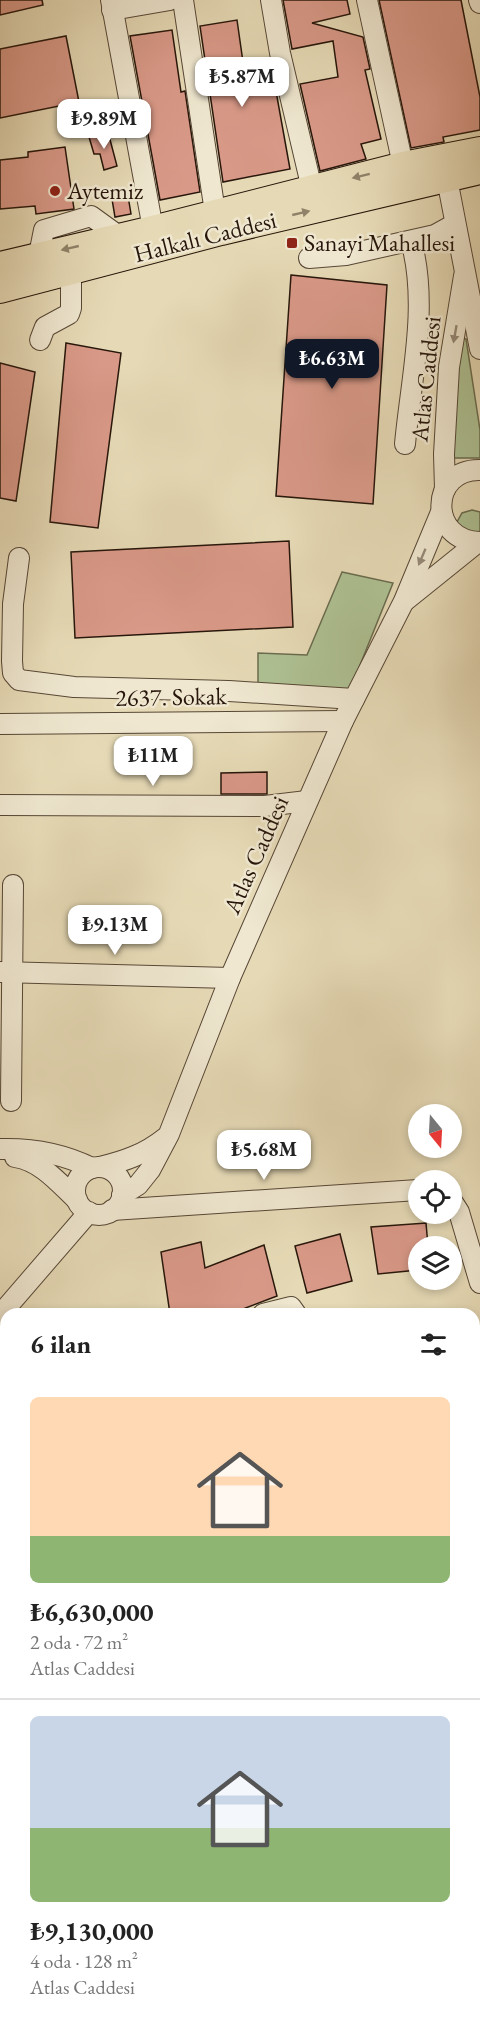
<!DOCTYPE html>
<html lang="tr">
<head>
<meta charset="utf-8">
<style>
  :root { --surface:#fff; --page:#f2f2f2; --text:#222; --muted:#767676; --line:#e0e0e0; --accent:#111827 }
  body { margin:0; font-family:"EB Garamond",serif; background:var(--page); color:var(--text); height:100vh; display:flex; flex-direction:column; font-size:22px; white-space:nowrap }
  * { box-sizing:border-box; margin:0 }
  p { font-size:20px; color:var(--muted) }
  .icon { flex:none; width:33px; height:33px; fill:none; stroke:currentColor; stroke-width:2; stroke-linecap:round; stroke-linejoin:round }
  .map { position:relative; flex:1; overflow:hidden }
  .drawer { position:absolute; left:0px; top:1308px; width:480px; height:720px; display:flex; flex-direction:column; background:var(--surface); border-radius:18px 18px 0 0; box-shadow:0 3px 9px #0003 }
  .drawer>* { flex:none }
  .needle { width:39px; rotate:162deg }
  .tools { position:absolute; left:408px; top:1104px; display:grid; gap:12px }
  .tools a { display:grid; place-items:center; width:54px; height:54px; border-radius:50%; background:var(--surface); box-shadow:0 3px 9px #0003; font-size:30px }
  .price { position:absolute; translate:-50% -51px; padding:0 14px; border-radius:12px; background:#fff; color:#222; font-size:20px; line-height:39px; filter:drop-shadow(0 2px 3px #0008) }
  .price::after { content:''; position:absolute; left:50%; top:36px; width:18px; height:14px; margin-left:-9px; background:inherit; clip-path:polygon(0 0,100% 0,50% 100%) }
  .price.on { background:var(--accent); color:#fff }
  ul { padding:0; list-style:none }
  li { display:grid; align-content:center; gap:12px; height:318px; padding:0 30px }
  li+li { border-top:2px solid var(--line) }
  li span { display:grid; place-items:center; height:186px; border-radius:9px; color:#555 }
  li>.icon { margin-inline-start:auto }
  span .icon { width:108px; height:108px; fill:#fffc; stroke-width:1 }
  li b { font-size:26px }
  h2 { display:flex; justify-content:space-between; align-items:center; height:72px; padding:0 30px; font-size:26px }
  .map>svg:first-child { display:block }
  .green { fill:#aec193; stroke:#6a6c4f; stroke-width:1.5 }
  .building { fill:#d99988; stroke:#27160b; stroke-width:1.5 }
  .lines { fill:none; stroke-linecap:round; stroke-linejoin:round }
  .minor-casing { stroke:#574736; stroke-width:22 }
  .major-casing { stroke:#27160b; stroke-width:28 }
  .minor { stroke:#efe7d0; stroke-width:20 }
  .major { stroke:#e6dab6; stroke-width:26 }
  .oneway { fill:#908269 }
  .oneway2 { fill:#958977 }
  .poi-dot { fill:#8f2418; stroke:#efe7d0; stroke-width:2 }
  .labels { text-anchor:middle; stroke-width:5; stroke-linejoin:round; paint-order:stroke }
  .poi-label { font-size:24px; fill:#27160b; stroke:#efe7d0; text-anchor:start }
  .street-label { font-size:24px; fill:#27160b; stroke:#efe7d0 }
</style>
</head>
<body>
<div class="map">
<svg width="480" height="2028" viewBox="0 0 480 2028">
  <rect width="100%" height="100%" fill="#e6dab6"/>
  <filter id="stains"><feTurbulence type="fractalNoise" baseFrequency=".00333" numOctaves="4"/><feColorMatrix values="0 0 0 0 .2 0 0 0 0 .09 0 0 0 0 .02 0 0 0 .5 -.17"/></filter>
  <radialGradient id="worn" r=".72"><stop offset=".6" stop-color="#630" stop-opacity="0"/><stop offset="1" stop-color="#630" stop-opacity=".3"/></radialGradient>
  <!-- green -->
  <g class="green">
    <path d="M461,338L466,339L480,430V458H450Z"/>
    <path d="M472,510L480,512V540L468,542L457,522L462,513Z"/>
    <path d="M342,572L393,583L350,690L258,689V653L307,655Z"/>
    <path d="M6,1360V1566L0,1562V1369Z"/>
  </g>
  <!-- building -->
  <g class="building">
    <path d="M0,0H42L43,5L0,15Z"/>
    <path d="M283,0H347L350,14L312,23L363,37L370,69L365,70L381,139L361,144L366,159L320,171L300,84L338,77L333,41L292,49Z"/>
    <path d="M379,0H461L480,97V130L443,137L444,142L411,148Z"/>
    <path d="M237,20L245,76L272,69L290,169L223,182L200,26Z"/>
    <path d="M172,30L181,92L185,91L200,192L160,200L130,36Z"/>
    <path d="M66,36L79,102L0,118V49Z"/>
    <path d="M108,132L117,166L104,170L100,154H94L89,137Z"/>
    <path d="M65,147L74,209L36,214L35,206L0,209V160L28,157V152Z"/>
    <path d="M128,196L131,214L115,217L112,199Z"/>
    <path d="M291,275L387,285L373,504L276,496Z"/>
    <path d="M66,343L121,353L98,528L50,522Z"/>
    <path d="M0,363L35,372L16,501L0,498Z"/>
    <path d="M289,541L293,627L75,638L71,552Z"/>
    <path d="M267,772V794H221V773Z"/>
    <path d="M426,1223L428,1246H418V1270L378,1274L371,1227Z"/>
    <path d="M340,1234L352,1281L307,1293L295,1246Z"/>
    <path d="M201,1242L205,1268L264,1245L277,1296L230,1314H170L161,1252Z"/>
  </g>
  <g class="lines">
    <defs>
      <g id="minor">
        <path d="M111,0L153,229"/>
        <path d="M183,0L215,212"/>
        <path d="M271,0L280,53L312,189"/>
        <path d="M367,0L403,165"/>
        <path d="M479,0L480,3"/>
        <path d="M112,10L170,0"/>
        <path d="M447,179L480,349"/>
        <path d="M39,255L44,230L91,216L120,237"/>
        <path d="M309,258L346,255L435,235L455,224"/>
        <path d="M40,340L45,327L69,314L71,308V271"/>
        <path d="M405,444C411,378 429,305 411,241"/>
        <path d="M480,470C429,469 428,541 480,542"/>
        <path d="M445,489L444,454L449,367L464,276"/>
        <path d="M19,558L13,604L12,661L13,673L19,680L74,687L229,691L354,699"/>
        <path d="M406,600L478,542"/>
        <path d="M0,724L343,721"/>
        <path d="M0,805L265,806L307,801"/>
        <path d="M0,972L230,978"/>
        <path d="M11,1101L13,885"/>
        <path d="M0,1149C33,1148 62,1153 92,1168"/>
        <path d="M15,1157C41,1161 58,1182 77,1200"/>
        <path d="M100,1167C125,1161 145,1154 165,1138"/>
        <circle cx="99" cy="1191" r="24"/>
        <path d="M122,1195L138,1185L150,1170L169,1134L230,978L343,721L404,601L441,512"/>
        <path d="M452,1201L459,1212L480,1283"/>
        <path d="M112,1210L418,1190"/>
        <path d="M263,1314L291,1307L296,1314"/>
        <path d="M0,1315L89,1212"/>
        <path d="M0,1569L2,1568L6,1574"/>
        <path d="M0,1688L6,1697"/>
        <path d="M474,1736L480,1753"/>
        <path d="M0,1924L6,1938"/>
        <path d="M42,2022L45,2028"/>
        <path d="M144,2022L146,2028"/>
        <path d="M260,2022L264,2028"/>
        <path d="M460,2022L465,2028"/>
        <path d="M342,2028L349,2022"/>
      </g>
      <g id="major">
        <path d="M0,265L153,229L403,165L480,150"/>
        <path d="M0,290L221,232L480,171"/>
        <path d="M474,1440L480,1435"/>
        <path d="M474,1476L480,1471"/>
        <path d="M0,1790L6,1793"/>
        <path d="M0,1834L6,1842"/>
        <path d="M0,1877L6,1868"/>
        <path d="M0,1916L6,1914"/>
        <path d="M188,2022L192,2028"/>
        <path d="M218,2022L222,2028"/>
      </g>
    </defs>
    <!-- minor casing -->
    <use href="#minor" class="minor-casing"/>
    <!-- major casing -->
    <use href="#major" class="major-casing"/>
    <!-- minor -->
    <use href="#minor" class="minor"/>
    <!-- major -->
    <use href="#major" class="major"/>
  </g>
  <!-- one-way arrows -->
  <defs><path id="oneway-solid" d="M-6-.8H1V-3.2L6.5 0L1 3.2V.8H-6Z" transform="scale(1.5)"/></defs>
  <g class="oneway">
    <use href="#oneway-solid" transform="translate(361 176) rotate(166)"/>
    <use href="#oneway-solid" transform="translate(301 213) rotate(-13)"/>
    <use href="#oneway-solid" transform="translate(70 248) rotate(167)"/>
  </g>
  <g class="oneway2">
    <use href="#oneway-solid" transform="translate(455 334) rotate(100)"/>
    <use href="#oneway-solid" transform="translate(422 557) rotate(113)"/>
  </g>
  <!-- markers -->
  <g class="poi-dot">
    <circle cx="55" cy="191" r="6"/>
    <rect x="286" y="237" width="12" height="12" rx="3"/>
  </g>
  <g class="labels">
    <!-- poi labels -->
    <g class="poi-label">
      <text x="67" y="199">Aytemiz</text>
      <text x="304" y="251">Sanayi Mahallesi</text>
    </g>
    <!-- street labels -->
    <g class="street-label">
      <text transform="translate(205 237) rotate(-14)" y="8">Halkalı Caddesi</text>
      <text transform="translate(426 379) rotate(-84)" y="8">Atlas Caddesi</text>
      <text transform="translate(171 697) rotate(-1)" y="8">2637. Sokak</text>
      <text transform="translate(256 855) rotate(-66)" y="8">Atlas Caddesi</text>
    </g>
  </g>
  <rect width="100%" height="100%" filter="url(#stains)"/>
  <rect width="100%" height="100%" fill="url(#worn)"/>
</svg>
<div class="tools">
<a><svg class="needle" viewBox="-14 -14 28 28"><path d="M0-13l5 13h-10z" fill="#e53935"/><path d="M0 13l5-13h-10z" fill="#767676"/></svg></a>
<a><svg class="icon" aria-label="locate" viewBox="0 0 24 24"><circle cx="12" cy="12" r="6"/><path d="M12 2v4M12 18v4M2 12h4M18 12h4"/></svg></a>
<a><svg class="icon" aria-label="layers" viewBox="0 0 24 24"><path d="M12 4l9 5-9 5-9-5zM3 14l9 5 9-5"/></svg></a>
</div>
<b class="price" style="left:242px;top:108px">₺5.87M</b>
<b class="price" style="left:104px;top:150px">₺9.89M</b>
<b class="price on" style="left:332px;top:390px">₺6.63M</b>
<b class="price" style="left:153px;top:787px">₺11M</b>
<b class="price" style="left:115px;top:956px">₺9.13M</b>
<b class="price" style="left:264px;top:1181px">₺5.68M</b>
<section class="drawer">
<h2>6 ilan<svg class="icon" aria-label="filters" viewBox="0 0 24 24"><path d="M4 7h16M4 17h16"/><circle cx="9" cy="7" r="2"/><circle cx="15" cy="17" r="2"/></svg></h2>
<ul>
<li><span style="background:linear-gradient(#ffd9b3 75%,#8fb573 0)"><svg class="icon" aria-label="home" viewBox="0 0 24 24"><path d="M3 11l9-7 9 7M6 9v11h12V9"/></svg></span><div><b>₺6,630,000</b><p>2 oda · 72 m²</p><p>Atlas Caddesi</p></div></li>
<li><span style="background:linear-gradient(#c9d6e8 60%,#8fb573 0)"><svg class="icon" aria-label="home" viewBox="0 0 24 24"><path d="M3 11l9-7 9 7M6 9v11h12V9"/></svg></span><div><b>₺9,130,000</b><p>4 oda · 128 m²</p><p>Atlas Caddesi</p></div></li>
</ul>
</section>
</div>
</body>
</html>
